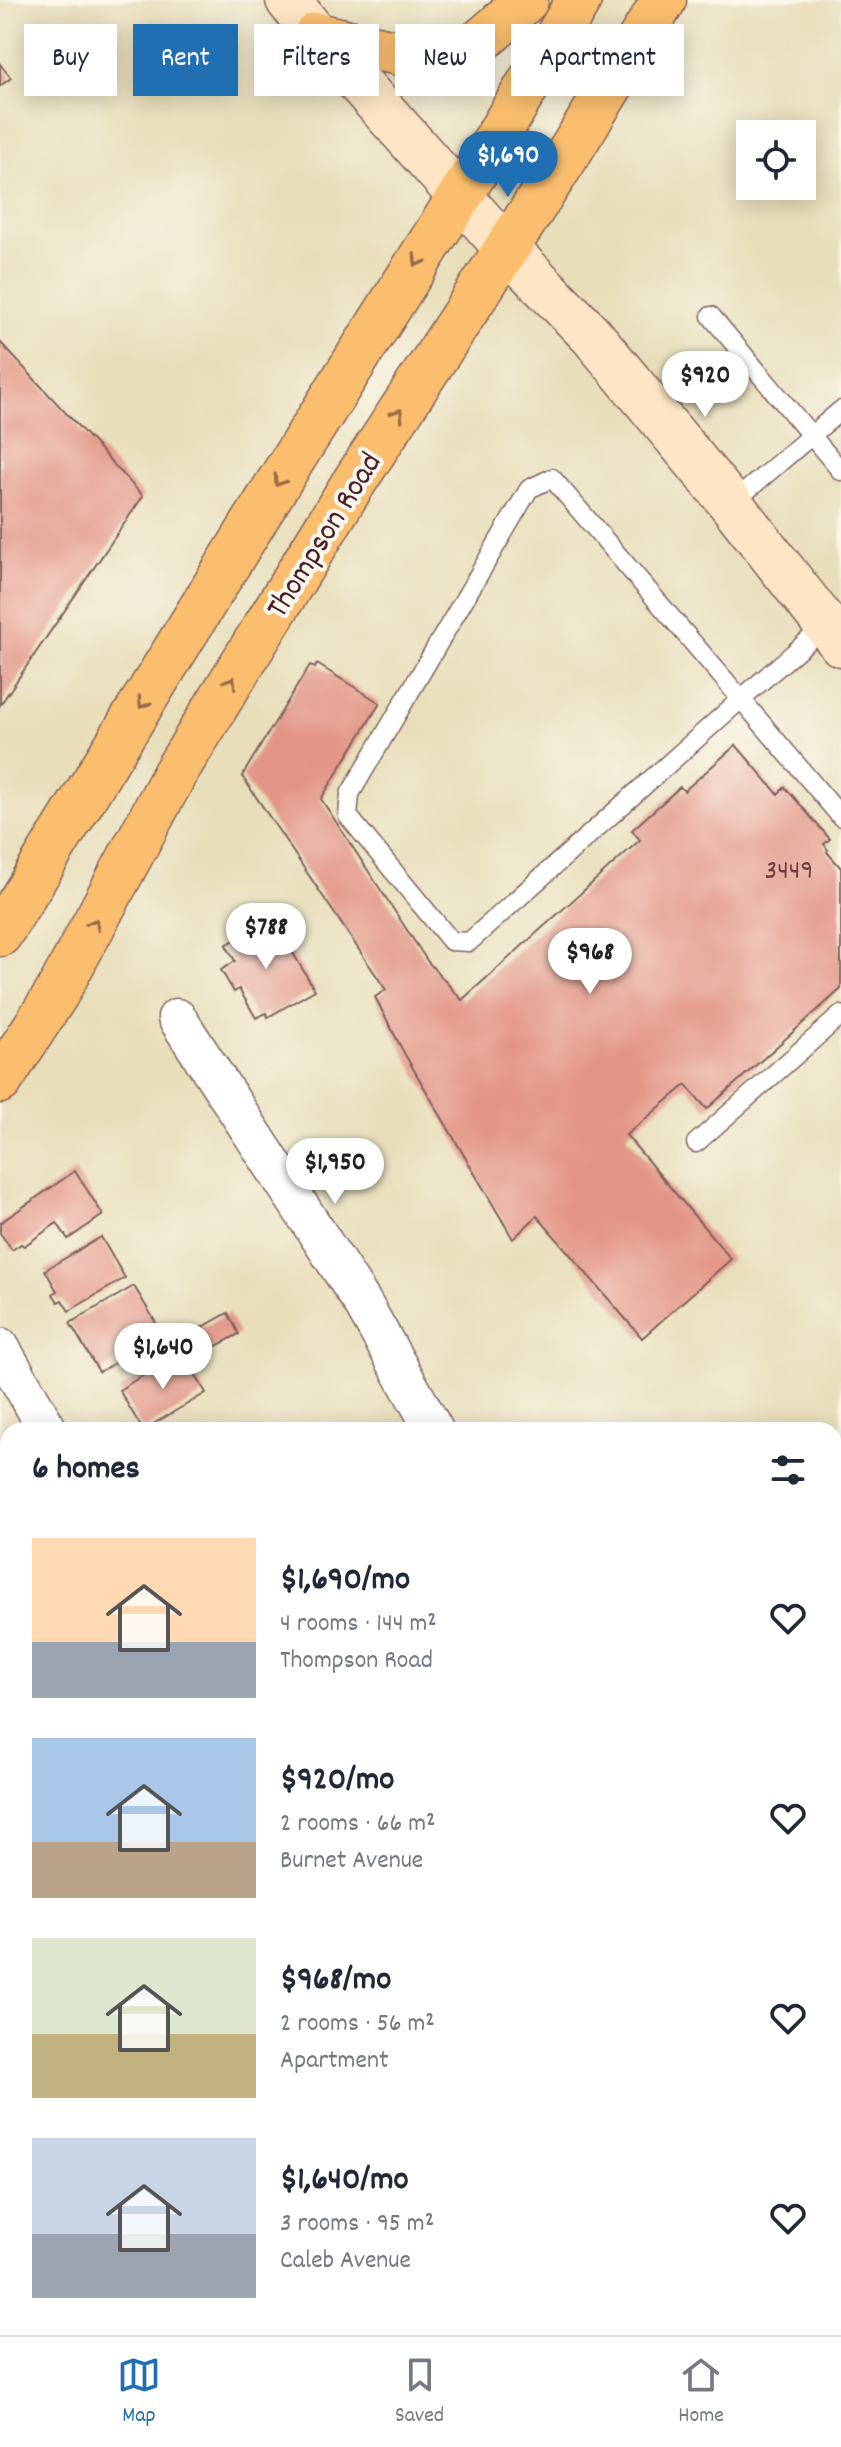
<!DOCTYPE html>
<html lang="en">
<head>
<meta charset="utf-8">
<style>
  :root { --surface:#fff; --page:#f6f6f7; --text:#1f2937; --muted:#747a83; --line:#e0e1e3; --accent:#1f6fb2 }
  body { margin:0; font-family:Dekko,sans-serif; background:var(--page); color:var(--text); height:100vh; display:flex; flex-direction:column; font-size:30px; white-space:nowrap }
  * { box-sizing:border-box; margin:0 }
  p { font-size:26px; color:var(--muted) }
  .icon { flex:none; width:44px; height:44px; fill:none; stroke:currentColor; stroke-width:2; stroke-linecap:round; stroke-linejoin:round }
  .map { position:relative; flex:1; overflow:hidden }
  .drawer { position:absolute; left:0px; top:1422px; width:842px; height:914px; display:flex; flex-direction:column; background:var(--surface); border-radius:24px 24px 0 0; box-shadow:0 4px 20px #0003 }
  .drawer>* { flex:none }
  .hud { position:absolute; left:24px; top:24px; width:794px; height:72px; display:flex; gap:16px }
  .buttons { position:absolute; left:736px; top:120px; display:grid; gap:16px }
  .buttons a { display:grid; place-items:center; width:80px; height:80px; border-radius:0px; background:var(--surface); box-shadow:0 4px 20px #0003; font-size:40px }
  .price { position:absolute; translate:-50% -68px; padding:0 18px; border-radius:28px; background:#fff; color:#222; font-size:26px; line-height:52px; filter:drop-shadow(0 2px 4px #0008) }
  .price::after { content:''; position:absolute; left:50%; top:48px; width:24px; height:18px; margin-left:-12px; background:inherit; clip-path:polygon(0 0,100% 0,50% 100%) }
  .price.active { background:var(--accent); color:#fff }
  ul { padding:0; list-style:none }
  li { display:flex; align-items:center; gap:24px; height:200px; padding:0 32px }
  li span { display:grid; place-items:center; flex:none; width:224px; height:160px; border-radius:0px; color:#555 }
  li>.icon { margin-inline-start:auto }
  span .icon { width:96px; height:96px; fill:#fffc; stroke-width:1 }
  li b { font-size:34px }
  h2 { display:flex; justify-content:space-between; align-items:center; height:96px; padding:0 32px; font-size:34px }
  .tag { padding:0 28px; border-radius:0px; background:var(--surface); box-shadow:0 4px 20px #0003; font-size:28px; line-height:72px }
  .tag.active { background:var(--accent); color:#fff }
  .dock { display:flex; justify-content:space-around; align-items:center; height:112px; border-top:2px solid var(--line); background:var(--surface); font-size:22px; color:var(--muted) }
  .dock a { display:grid; justify-items:center; gap:4px }
  .dock .active { color:var(--accent) }
  .map>svg:first-child { display:block }
  .building { fill:#e39687 }
  .lines { fill:none; stroke-linecap:round; stroke-linejoin:round }
  .lane-casing { stroke:#81625d; stroke-width:21 }
  .street-casing { stroke:#81625d; stroke-width:41 }
  .secondary-casing { stroke:#81625d; stroke-width:47 }
  .primary-casing { stroke:#81625d; stroke-width:47 }
  .lane { stroke:#fff; stroke-width:18 }
  .street { stroke:#fff; stroke-width:38 }
  .secondary { stroke:#fde5c5; stroke-width:44 }
  .primary { stroke:#fabe6e; stroke-width:44 }
  .oneway { stroke:#996749 }
  .labels { text-anchor:middle; stroke-width:8; stroke-linejoin:round; paint-order:stroke }
  .number-label { font-size:28px; fill:#703d42 }
  .street-label { font-size:32px; fill:#4a1f2b; stroke:#fbf7ec }
</style>
</head>
<body>
<div class="map">
<svg width="841" height="2335" viewBox="0 0 841 2335">
  <rect width="100%" height="100%" fill="#fbf7ec"/>
  <filter id="ink" filterUnits="userSpaceOnUse"><feTurbulence type="fractalNoise" baseFrequency=".0125" numOctaves="2"/><feDisplacementMap in="SourceGraphic" scale="16" xChannelSelector="R" yChannelSelector="G"/><feConvolveMatrix kernelMatrix="1 2 1 2 8 2 1 2 1" color-interpolation-filters="sRGB"/></filter>
  <filter id="wash" filterUnits="userSpaceOnUse"><feTurbulence type="fractalNoise" baseFrequency=".006" numOctaves="4" result="noise"/><feDisplacementMap in="SourceGraphic" scale="32" xChannelSelector="R" yChannelSelector="G"/><feGaussianBlur stdDeviation="1.8" result="paint"/><feColorMatrix in="noise" values="0 0 0 0 0 0 0 0 0 0 0 0 0 0 0 0 0 1.4 0 .05"/><feComposite in="paint" operator="in"/></filter>
  <g filter="url(#wash)">
    <rect width="100%" height="100%" fill="#e8deba"/>
    <g id="blocks">
      <!-- building -->
      <g class="building">
        <path d="M0,64L11,78L0,86Z"/>
        <path d="M0,342L143,496L0,705Z"/>
        <path d="M317,664L380,703L321,799L428,962L462,1000L640,840L632,830L680,787L684,791L736,745L778,794L785,787L830,839L824,844L828,850L827,852L841,868V989L707,1109L686,1085L626,1135L731,1259L642,1338L537,1216L513,1239L404,1053L375,997L386,990L242,776L310,665L315,668Z"/>
        <path d="M272,918L315,990L268,1017L266,1013L256,1018L239,989L234,992L221,970L235,961L226,945Z"/>
        <path d="M75,1171L103,1215L68,1239L57,1223L24,1246L21,1244L12,1250L0,1233V1223Z"/>
        <path d="M101,1237L125,1278L69,1311L62,1300L58,1302L53,1294L57,1291L45,1270Z"/>
        <path d="M134,1286L163,1335L99,1372L70,1323Z"/>
        <path d="M228,1313L239,1334L207,1351L196,1331Z"/>
        <path d="M182,1352L206,1393L143,1430L119,1390Z"/>
        <path d="M8,1586V1635L0,1640V1591Z"/>
        <path d="M8,1671V1701L0,1687V1676Z"/>
        <path d="M8,1902V1944L3,1947L0,1942V1907Z"/>
        <path d="M0,2170L8,2183V2192L4,2194L8,2206L0,2210Z"/>
        <path d="M841,2282V2335H786L783,2332L788,2328H834V2287Z"/>
        <path d="M311,2328H375L379,2335H307L313,2332Z"/>
        <path d="M398,2328H417L405,2335H403Z"/>
      </g>
    </g>
  </g>
  <g filter="url(#ink)">
    <use href="#blocks" fill-opacity="0" stroke="#81625d" stroke-width="2"/>
    <g class="lines">
      <defs>
        <g id="lane">
          <path d="M711,316L841,471"/>
          <path d="M552,478L741,699L469,942L451,941L348,816L350,794L529,489Z"/>
          <path d="M731,504L841,410"/>
          <path d="M826,625L741,699L841,817"/>
          <path d="M696,1143L841,1015"/>
        </g>
        <g id="street">
          <path d="M177,1018L362,1302L434,1430"/>
          <path d="M0,1347L48,1430"/>
          <path d="M0,2017L8,2012"/>
          <path d="M834,2195L841,2191"/>
          <path d="M658,2328L665,2335"/>
          <path d="M583,2335L595,2328"/>
        </g>
        <path id="secondary" d="M288,0L316,35L507,249L592,336L731,504L841,644"/>
        <g id="primary">
          <path d="M316,35L422,58C434,59 450,59 461,54C478,46 511,14 526,0"/>
          <path d="M0,934L288,467L486,155L579,0"/>
          <path d="M0,1081L57,993L175,773L351,487L567,156L664,0"/>
        </g>
      </defs>
      <!-- lane casing -->
      <use href="#lane" class="lane-casing"/>
      <!-- street casing -->
      <use href="#street" class="street-casing"/>
      <!-- secondary casing -->
      <use href="#secondary" class="secondary-casing"/>
      <!-- primary casing -->
      <use href="#primary" class="primary-casing"/>
      <!-- lane -->
      <use href="#lane" class="lane"/>
      <!-- street -->
      <use href="#street" class="street"/>
      <!-- secondary -->
      <use href="#secondary" class="secondary"/>
      <!-- primary -->
      <use href="#primary" class="primary"/>
    </g>
    <!-- one-way arrows -->
    <defs><path id="oneway-chevron" d="M-2-3.5L2.5 0L-2 3.5" fill="none" stroke-width="1.6" stroke-linecap="round" stroke-linejoin="round" transform="scale(2)"/></defs>
    <g class="oneway">
      <use href="#oneway-chevron" transform="translate(418 261) rotate(122)"/>
      <use href="#oneway-chevron" transform="translate(398 414) rotate(-57)"/>
      <use href="#oneway-chevron" transform="translate(279 481) rotate(122)"/>
      <use href="#oneway-chevron" transform="translate(231 682) rotate(-58)"/>
      <use href="#oneway-chevron" transform="translate(143 703) rotate(122)"/>
      <use href="#oneway-chevron" transform="translate(94 924) rotate(-62)"/>
    </g>
  </g>
  <g class="labels">
    <!-- number labels -->
    <g class="number-label">
      <text x="789" y="878">3449</text>
    </g>
    <!-- street labels -->
    <g class="street-label">
      <text transform="translate(322 534) rotate(-58)" y="11">Thompson Road</text>
    </g>
  </g>
</svg>
<div class="buttons">
<a><svg class="icon" aria-label="locate" viewBox="0 0 24 24"><circle cx="12" cy="12" r="6"/><path d="M12 2v4M12 18v4M2 12h4M18 12h4"/></svg></a>
</div>
<b class="price active" style="left:508px;top:199px">$1,690</b>
<b class="price" style="left:705px;top:419px">$920</b>
<b class="price" style="left:266px;top:971px">$788</b>
<b class="price" style="left:590px;top:996px">$968</b>
<b class="price" style="left:335px;top:1206px">$1,950</b>
<b class="price" style="left:163px;top:1391px">$1,640</b>
<div class="hud">
<a class="tag">Buy</a>
<a class="tag active">Rent</a>
<a class="tag">Filters</a>
<a class="tag">New</a>
<a class="tag">Apartment</a>
</div>
<section class="drawer">
<h2>6 homes<svg class="icon" aria-label="filters" viewBox="0 0 24 24"><path d="M4 7h16M4 17h16"/><circle cx="9" cy="7" r="2"/><circle cx="15" cy="17" r="2"/></svg></h2>
<ul>
<li><span style="background:linear-gradient(#ffd9b3 65%,#9aa5b1 0)"><svg class="icon" aria-label="home" viewBox="0 0 24 24"><path d="M3 11l9-7 9 7M6 9v11h12V9"/></svg></span><div><b>$1,690/mo</b><p>4 rooms · 144 m²</p><p>Thompson Road</p></div><svg class="icon" aria-label="heart" viewBox="0 0 24 24"><path d="M12 20l-8-8c-3-5 5-10 8-4 3-6 11-1 8 4z"/></svg></li>
<li><span style="background:linear-gradient(#a9c7e8 65%,#b9a48a 0)"><svg class="icon" aria-label="home" viewBox="0 0 24 24"><path d="M3 11l9-7 9 7M6 9v11h12V9"/></svg></span><div><b>$920/mo</b><p>2 rooms · 66 m²</p><p>Burnet Avenue</p></div><svg class="icon" aria-label="heart" viewBox="0 0 24 24"><path d="M12 20l-8-8c-3-5 5-10 8-4 3-6 11-1 8 4z"/></svg></li>
<li><span style="background:linear-gradient(#dfe7d0 60%,#c2b280 0)"><svg class="icon" aria-label="home" viewBox="0 0 24 24"><path d="M3 11l9-7 9 7M6 9v11h12V9"/></svg></span><div><b>$968/mo</b><p>2 rooms · 56 m²</p><p>Apartment</p></div><svg class="icon" aria-label="heart" viewBox="0 0 24 24"><path d="M12 20l-8-8c-3-5 5-10 8-4 3-6 11-1 8 4z"/></svg></li>
<li><span style="background:linear-gradient(#c9d6e8 60%,#9aa5b1 0)"><svg class="icon" aria-label="home" viewBox="0 0 24 24"><path d="M3 11l9-7 9 7M6 9v11h12V9"/></svg></span><div><b>$1,640/mo</b><p>3 rooms · 95 m²</p><p>Caleb Avenue</p></div><svg class="icon" aria-label="heart" viewBox="0 0 24 24"><path d="M12 20l-8-8c-3-5 5-10 8-4 3-6 11-1 8 4z"/></svg></li>
</ul>
</section>
</div>
<nav class="dock">
<a class="active"><svg class="icon" aria-label="map" viewBox="0 0 24 24"><path d="M3 6l6-2 6 2 6-2v14l-6 2-6-2-6 2zM9 4v14M15 6v14"/></svg>Map</a>
<a><svg class="icon" aria-label="saved" viewBox="0 0 24 24"><path d="M7 4h10v16l-5-4-5 4z"/></svg>Saved</a>
<a><svg class="icon" aria-label="home" viewBox="0 0 24 24"><path d="M3 11l9-7 9 7M6 9v11h12V9"/></svg>Home</a>
</nav>
</body>
</html>
